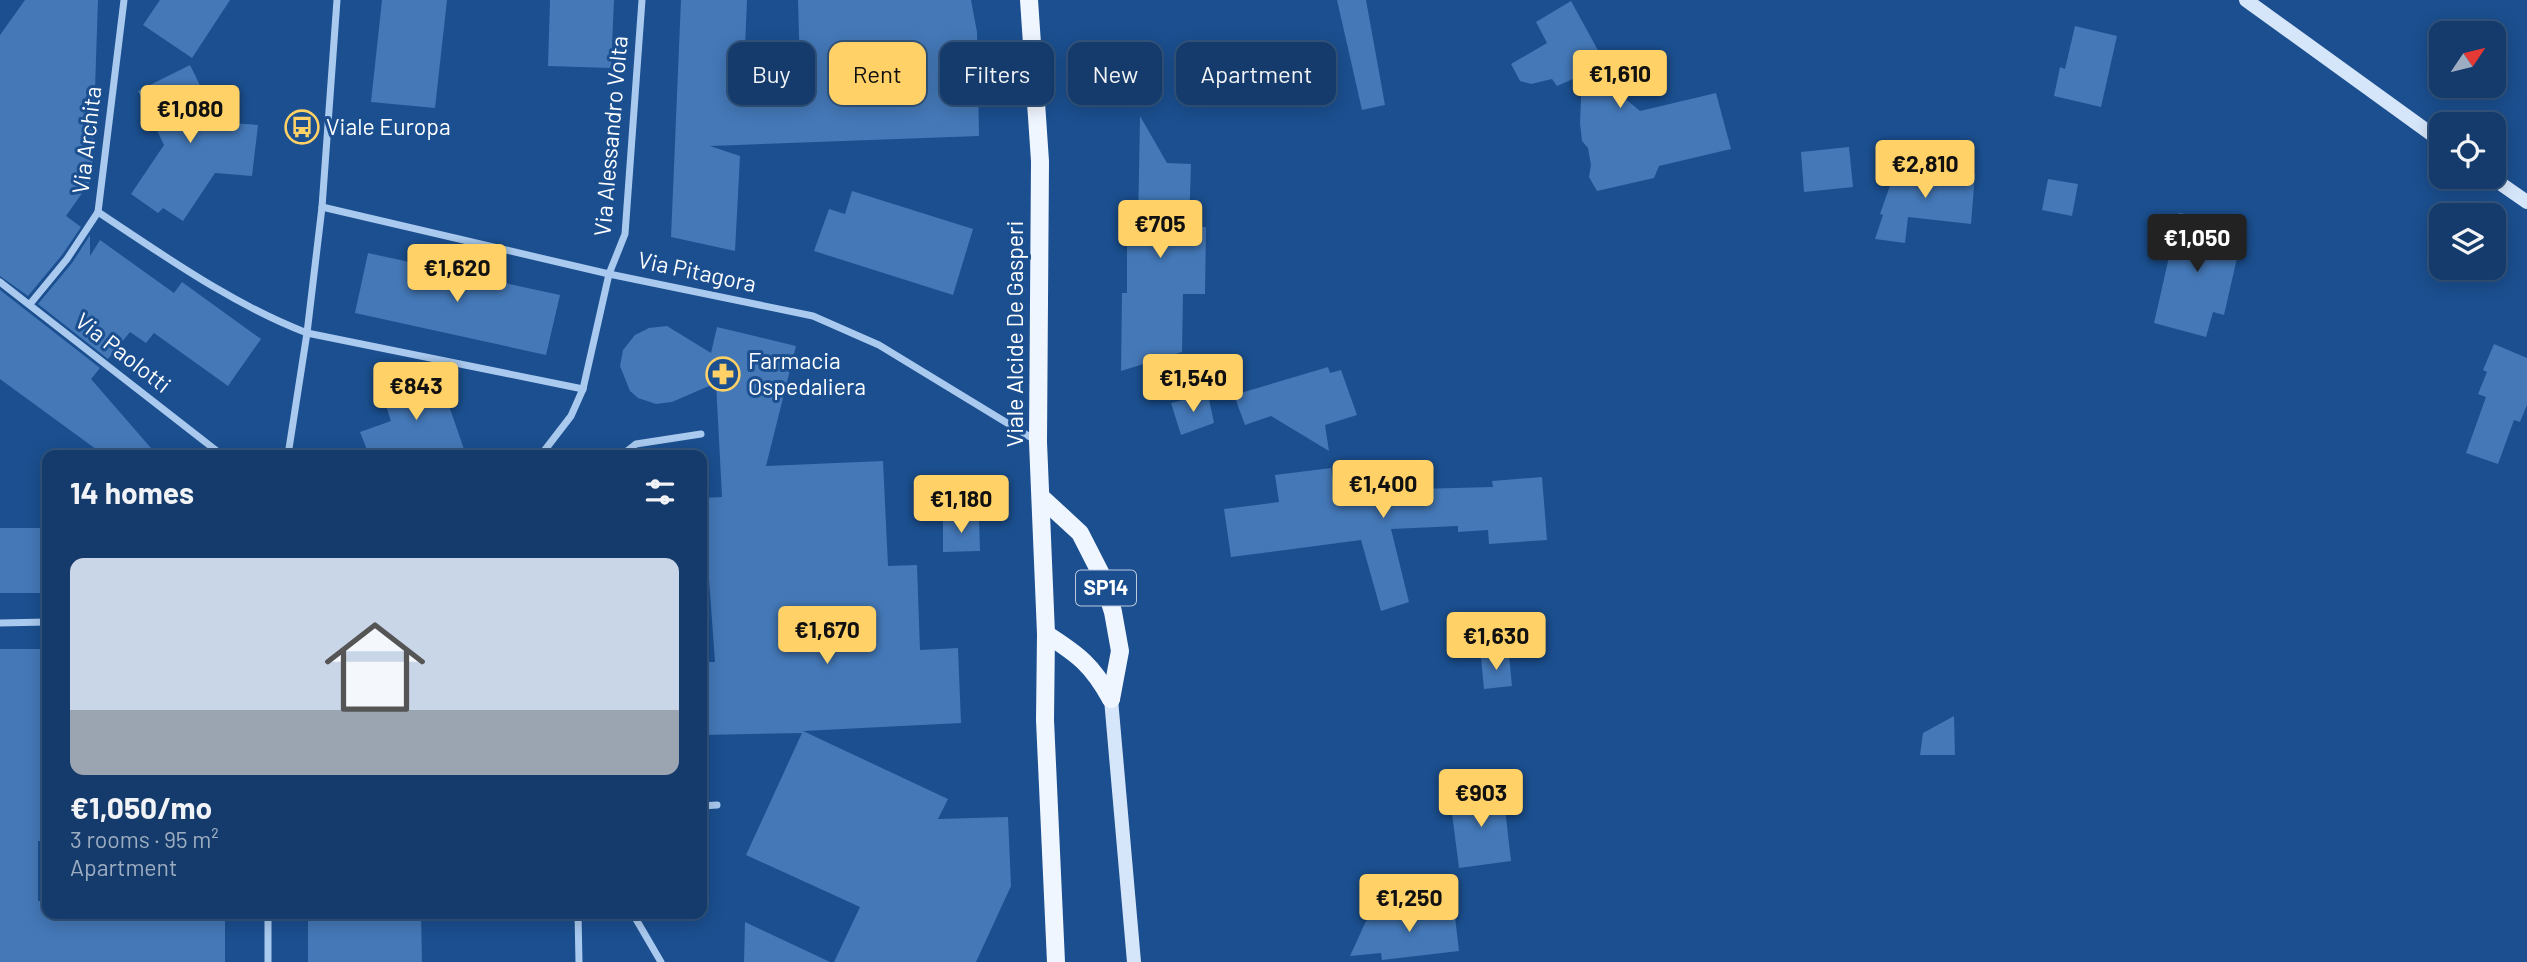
<!DOCTYPE html>
<html lang="en">
<head>
<meta charset="utf-8">
<style>
  :root { --surface:#143b6b; --page:#214673; --text:#f1f3f6; --muted:#9dadc1; --line:#33557e; --accent:#ffd166 }
  body { margin:0; font-family:Barlow,sans-serif; background:var(--page); color:var(--text); height:100vh; display:flex; flex-direction:column; font-size:26px; white-space:nowrap }
  * { box-sizing:border-box; margin:0 }
  p { font-size:23px; color:var(--muted) }
  .icon { flex:none; width:38px; height:38px; fill:none; stroke:currentColor; stroke-width:2; stroke-linecap:round; stroke-linejoin:round }
  .map { position:relative; flex:1; overflow:hidden }
  .side { position:absolute; left:42px; top:450px; width:665px; height:469px; display:flex; flex-direction:column; background:var(--surface); border-radius:14px; box-shadow:0 4px 18px #0003,0 0 0 2px var(--line) }
  .side>* { flex:none }
  .top-card { position:absolute; left:728px; top:42px; width:665px; height:63px; display:flex; gap:14px }
  .needle { width:46px; rotate:55deg }
  .controls { position:absolute; left:2429px; top:21px; display:grid; gap:14px }
  .controls a { display:grid; place-items:center; width:77px; height:77px; border-radius:14px; background:var(--surface); box-shadow:0 4px 18px #0003,0 0 0 2px var(--line); font-size:35px }
  .price { position:absolute; translate:-50% -60px; padding:0 16px; border-radius:7px; background:var(--accent); color:#111; font-size:23px; line-height:46px; filter:drop-shadow(0 2px 4px #0008) }
  .price::after { content:''; position:absolute; left:50%; top:42px; width:21px; height:16px; margin-left:-10px; background:inherit; clip-path:polygon(0 0,100% 0,50% 100%) }
  .price.current { background:#222; color:#fff }
  ul { padding:0; list-style:none }
  li { display:grid; align-content:center; gap:14px; height:371px; padding:0 28px }
  li span { display:grid; place-items:center; height:217px; border-radius:14px; color:#555 }
  li>.icon { margin-inline-start:auto }
  span .icon { width:126px; height:126px; fill:#fffc; stroke-width:1 }
  li b { font-size:30px }
  h2 { display:flex; justify-content:space-between; align-items:center; height:84px; padding:0 28px; font-size:30px }
  .tag { padding:0 24px; border-radius:14px; background:var(--surface); box-shadow:0 4px 18px #0003,0 0 0 2px var(--line); font-size:24px; line-height:63px }
  .tag.current { background:var(--accent); color:#111 }
  .map>svg:first-child { display:block }
  .building { fill:#4478b7 }
  .lines { fill:none; stroke-linecap:round; stroke-linejoin:round }
  .street { stroke:#a9c9ee; stroke-width:7 }
  .secondary { stroke:#d6e6fa; stroke-width:14 }
  .primary { stroke:#f0f6ff; stroke-width:18 }
  .labels { text-anchor:middle; stroke-width:6; stroke-linejoin:round; paint-order:stroke }
  .shield { fill:#1b4f8f; stroke:#bbcadd; stroke-width:2 }
  .shield-label { font-size:21px; font-weight:bold; fill:#fff }
  .poi-label { font-size:23px; fill:#fff; stroke:#1b4f8f; text-anchor:start }
  .street-label { font-size:23px; fill:#fff; stroke:#1b4f8f }
</style>
</head>
<body>
<div class="map">
<svg width="2527" height="962" viewBox="0 0 2527 962">
  <rect width="100%" height="100%" fill="#1b4f8f"/>
  <!-- building -->
  <g class="building">
    <path d="M25,0H98L92,179L66,216L81,227L62,255L28,296L0,276V35Z"/>
    <path d="M160,0H230L192,58L143,25Z"/>
    <path d="M382,0H447L435,108L371,102Z"/>
    <path d="M550,0H614L611,68L548,66Z"/>
    <path d="M681,0H747L744,71L800,70L798,0H971L977,32L979,136L710,146L740,156L735,251L671,237Z"/>
    <path d="M1337,0H1366L1385,105L1362,110Z"/>
    <path d="M1571,1L1606,65L1592,71L1640,111L1716,93L1731,149L1659,166L1654,178L1597,191L1589,177L1591,165L1588,148L1582,141L1580,123L1582,75L1557,86L1552,79L1531,84L1520,81L1511,64L1547,43L1536,22Z"/>
    <path d="M2075,26L2117,36L2101,107L2054,96L2060,67L2065,69Z"/>
    <path d="M1276,45L1277,93L1197,95L1195,47Z"/>
    <path d="M190,65L218,122L258,125L252,176L215,173L183,221L163,208L158,213L131,194L164,145L138,91Z"/>
    <path d="M1140,116L1167,163L1191,164L1189,227H1206L1205,294H1183L1182,352L1121,371L1122,293H1127V226H1138Z"/>
    <path d="M1849,147L1853,187L1804,192L1801,152Z"/>
    <path d="M1899,160L1915,163L1914,169L1975,174L1971,224L1908,217L1905,243L1875,239L1883,215L1880,214Z"/>
    <path d="M2048,179L2078,184L2072,216L2042,210Z"/>
    <path d="M852,191L973,229L953,295L814,251L829,209L845,214Z"/>
    <path d="M2179,213L2235,222L2230,256L2237,258L2224,315L2213,312L2206,337L2154,323Z"/>
    <path d="M90,235V256L100,240L174,293L182,282L261,339L228,386L154,333L146,343L130,332L108,359L38,304L72,263Z"/>
    <path d="M368,253L560,295L546,355L355,313Z"/>
    <path d="M0,290L100,368L91,379L157,455H104L0,379Z"/>
    <path d="M667,326L711,353L717,327L796,346L766,466L883,461L888,566L917,565L920,650L958,648L961,723L803,731L948,799L938,819L1008,817L1011,886L976,962H834L860,907L746,855L802,733L702,735V662H715L708,565L702,566V498L722,497L716,383L672,402L656,404L638,398L630,391L620,366L623,350L635,335L649,328Z"/>
    <path d="M2494,344L2527,358V405L2520,422L2514,420L2498,464L2466,453L2486,397L2478,394L2487,372L2483,370Z"/>
    <path d="M1328,367L1330,373L1341,370L1357,415L1325,425L1329,451L1271,416L1245,425L1234,395Z"/>
    <path d="M437,371L466,455H369L360,432L391,421L381,391Z"/>
    <path d="M1208,394L1214,423L1181,435L1171,403Z"/>
    <path d="M1331,468L1335,496L1415,489L1493,487L1492,481L1542,477L1547,540L1489,544L1488,530L1458,532V526L1391,529L1409,602L1381,611L1361,540L1231,557L1224,509L1279,502L1275,475Z"/>
    <path d="M943,518H979L980,551L943,552Z"/>
    <rect x="0" y="528" width="47" height="65"/>
    <path d="M0,649H47V717H44L47,841H38V901H47V914H225V962H0Z"/>
    <path d="M1509,655L1512,686L1484,689L1481,658Z"/>
    <path d="M1954,716L1955,755H1920L1923,733Z"/>
    <path d="M1503,791L1511,861L1459,868L1450,798Z"/>
    <path d="M1454,908L1459,951L1382,960L1381,953L1350,956L1366,921L1377,914Z"/>
    <path d="M308,914H421L422,962H308Z"/>
    <path d="M745,922L830,962H744Z"/>
  </g>
  <g class="lines">
    <!-- street -->
    <g class="street">
      <path d="M322,207L609,274L813,316L879,345L1035,440"/>
      <path d="M98,212C166,257 232,304 307,333L583,389"/>
      <path d="M0,282L222,455"/>
      <path d="M30,304L67,259L98,212L124,0"/>
      <path d="M288,455L307,333L322,207L337,0"/>
      <path d="M541,455L571,416L583,389L609,274L625,234L642,0"/>
      <path d="M622,455L636,444L701,434"/>
      <path d="M0,623L47,622"/>
      <path d="M702,806L717,805"/>
      <path d="M578,914L579,962"/>
      <path d="M633,914L661,962"/>
      <path d="M268,962V914"/>
    </g>
    <!-- secondary -->
    <g class="secondary">
      <path d="M2246,0L2441,141"/>
      <path d="M2491,177L2527,202"/>
      <path d="M1111,699L1134,962"/>
    </g>
    <!-- primary -->
    <g class="primary">
      <path d="M1029,0L1040,161L1038,442L1046,634L1045,720L1056,962"/>
      <path d="M1041,497L1080,533L1102,576L1113,612L1120,651L1111,699"/>
      <path d="M1046,634C1079,655 1092,665 1111,699"/>
    </g>
  </g>
  <!-- icons -->
  <defs>
    <symbol id="bus-ring" viewBox="-11 -11 22 22"><circle r="9.5" fill="#1b4f8f" stroke="#ffd166" stroke-width="1.5"/><path d="M-5-6H5V4H4V6H2V4H-2V6H-4V4H-5ZM-3.5-4V0h7V-4ZM-3.5 1.2v1.5H-2V1.2ZM2 1.2v1.5H3.5V1.2Z" fill="#ffd166"/></symbol>
    <symbol id="pharmacy-ring" viewBox="-11 -11 22 22"><circle r="9.5" fill="#1b4f8f" stroke="#ffd166" stroke-width="1.5"/><path d="M-2-6h4v4h4v4h-4v4h-4v-4h-4v-4h4Z" fill="#ffd166"/></symbol>
  </defs>
  <g fill-rule="evenodd">
    <use href="#bus-ring" x="283" y="108" width="38" height="38"/>
    <use href="#pharmacy-ring" x="704" y="355" width="38" height="38"/>
  </g>
  <g class="labels">
    <!-- shield labels -->
    <rect class="shield" x="1076" y="570.5" width="60" height="35" rx="5"/>
    <g class="shield-label">
      <text x="1106" y="595">SP14</text>
    </g>
    <!-- poi labels -->
    <g class="poi-label">
      <text x="326" y="135">Viale Europa</text>
      <text x="748" y="369">Farmacia<tspan x="748" dy="26">Ospedaliera</tspan></text>
    </g>
    <!-- street labels -->
    <g class="street-label">
      <text transform="translate(611 136) rotate(-85)" y="8">Via Alessandro Volta</text>
      <text transform="translate(87 140) rotate(-83)" y="8">Via Archita</text>
      <text transform="translate(697 272) rotate(12)" y="8">Via Pitagora</text>
      <text transform="translate(1015 334) rotate(-90)" y="8">Viale Alcide De Gasperi</text>
      <text transform="translate(123 353) rotate(38)" y="8">Via Paolotti</text>
    </g>
  </g>
</svg>
<div class="controls">
<a><svg class="needle" viewBox="-14 -14 28 28"><path d="M0-13l5 13h-10z" fill="#e53935"/><path d="M0 13l5-13h-10z" fill="#9dadc1"/></svg></a>
<a><svg class="icon" aria-label="locate" viewBox="0 0 24 24"><circle cx="12" cy="12" r="6"/><path d="M12 2v4M12 18v4M2 12h4M18 12h4"/></svg></a>
<a><svg class="icon" aria-label="layers" viewBox="0 0 24 24"><path d="M12 4l9 5-9 5-9-5zM3 14l9 5 9-5"/></svg></a>
</div>
<b class="price" style="left:1620px;top:110px">€1,610</b>
<b class="price" style="left:190px;top:145px">€1,080</b>
<b class="price" style="left:1925px;top:200px">€2,810</b>
<b class="price" style="left:1160px;top:260px">€705</b>
<b class="price current" style="left:2197px;top:274px">€1,050</b>
<b class="price" style="left:457px;top:304px">€1,620</b>
<b class="price" style="left:1193px;top:414px">€1,540</b>
<b class="price" style="left:416px;top:422px">€843</b>
<b class="price" style="left:1383px;top:520px">€1,400</b>
<b class="price" style="left:961px;top:535px">€1,180</b>
<b class="price" style="left:827px;top:666px">€1,670</b>
<b class="price" style="left:1496px;top:672px">€1,630</b>
<b class="price" style="left:1481px;top:829px">€903</b>
<b class="price" style="left:1409px;top:934px">€1,250</b>
<div class="top-card">
<a class="tag">Buy</a>
<a class="tag current">Rent</a>
<a class="tag">Filters</a>
<a class="tag">New</a>
<a class="tag">Apartment</a>
</div>
<section class="side">
<h2>14 homes<svg class="icon" aria-label="filters" viewBox="0 0 24 24"><path d="M4 7h16M4 17h16"/><circle cx="9" cy="7" r="2"/><circle cx="15" cy="17" r="2"/></svg></h2>
<ul>
<li><span style="background:linear-gradient(#c9d6e8 70%,#9aa5b1 0)"><svg class="icon" aria-label="home" viewBox="0 0 24 24"><path d="M3 11l9-7 9 7M6 9v11h12V9"/></svg></span><div><b>€1,050/mo</b><p>3 rooms · 95 m²</p><p>Apartment</p></div></li>
</ul>
</section>
</div>
</body>
</html>
